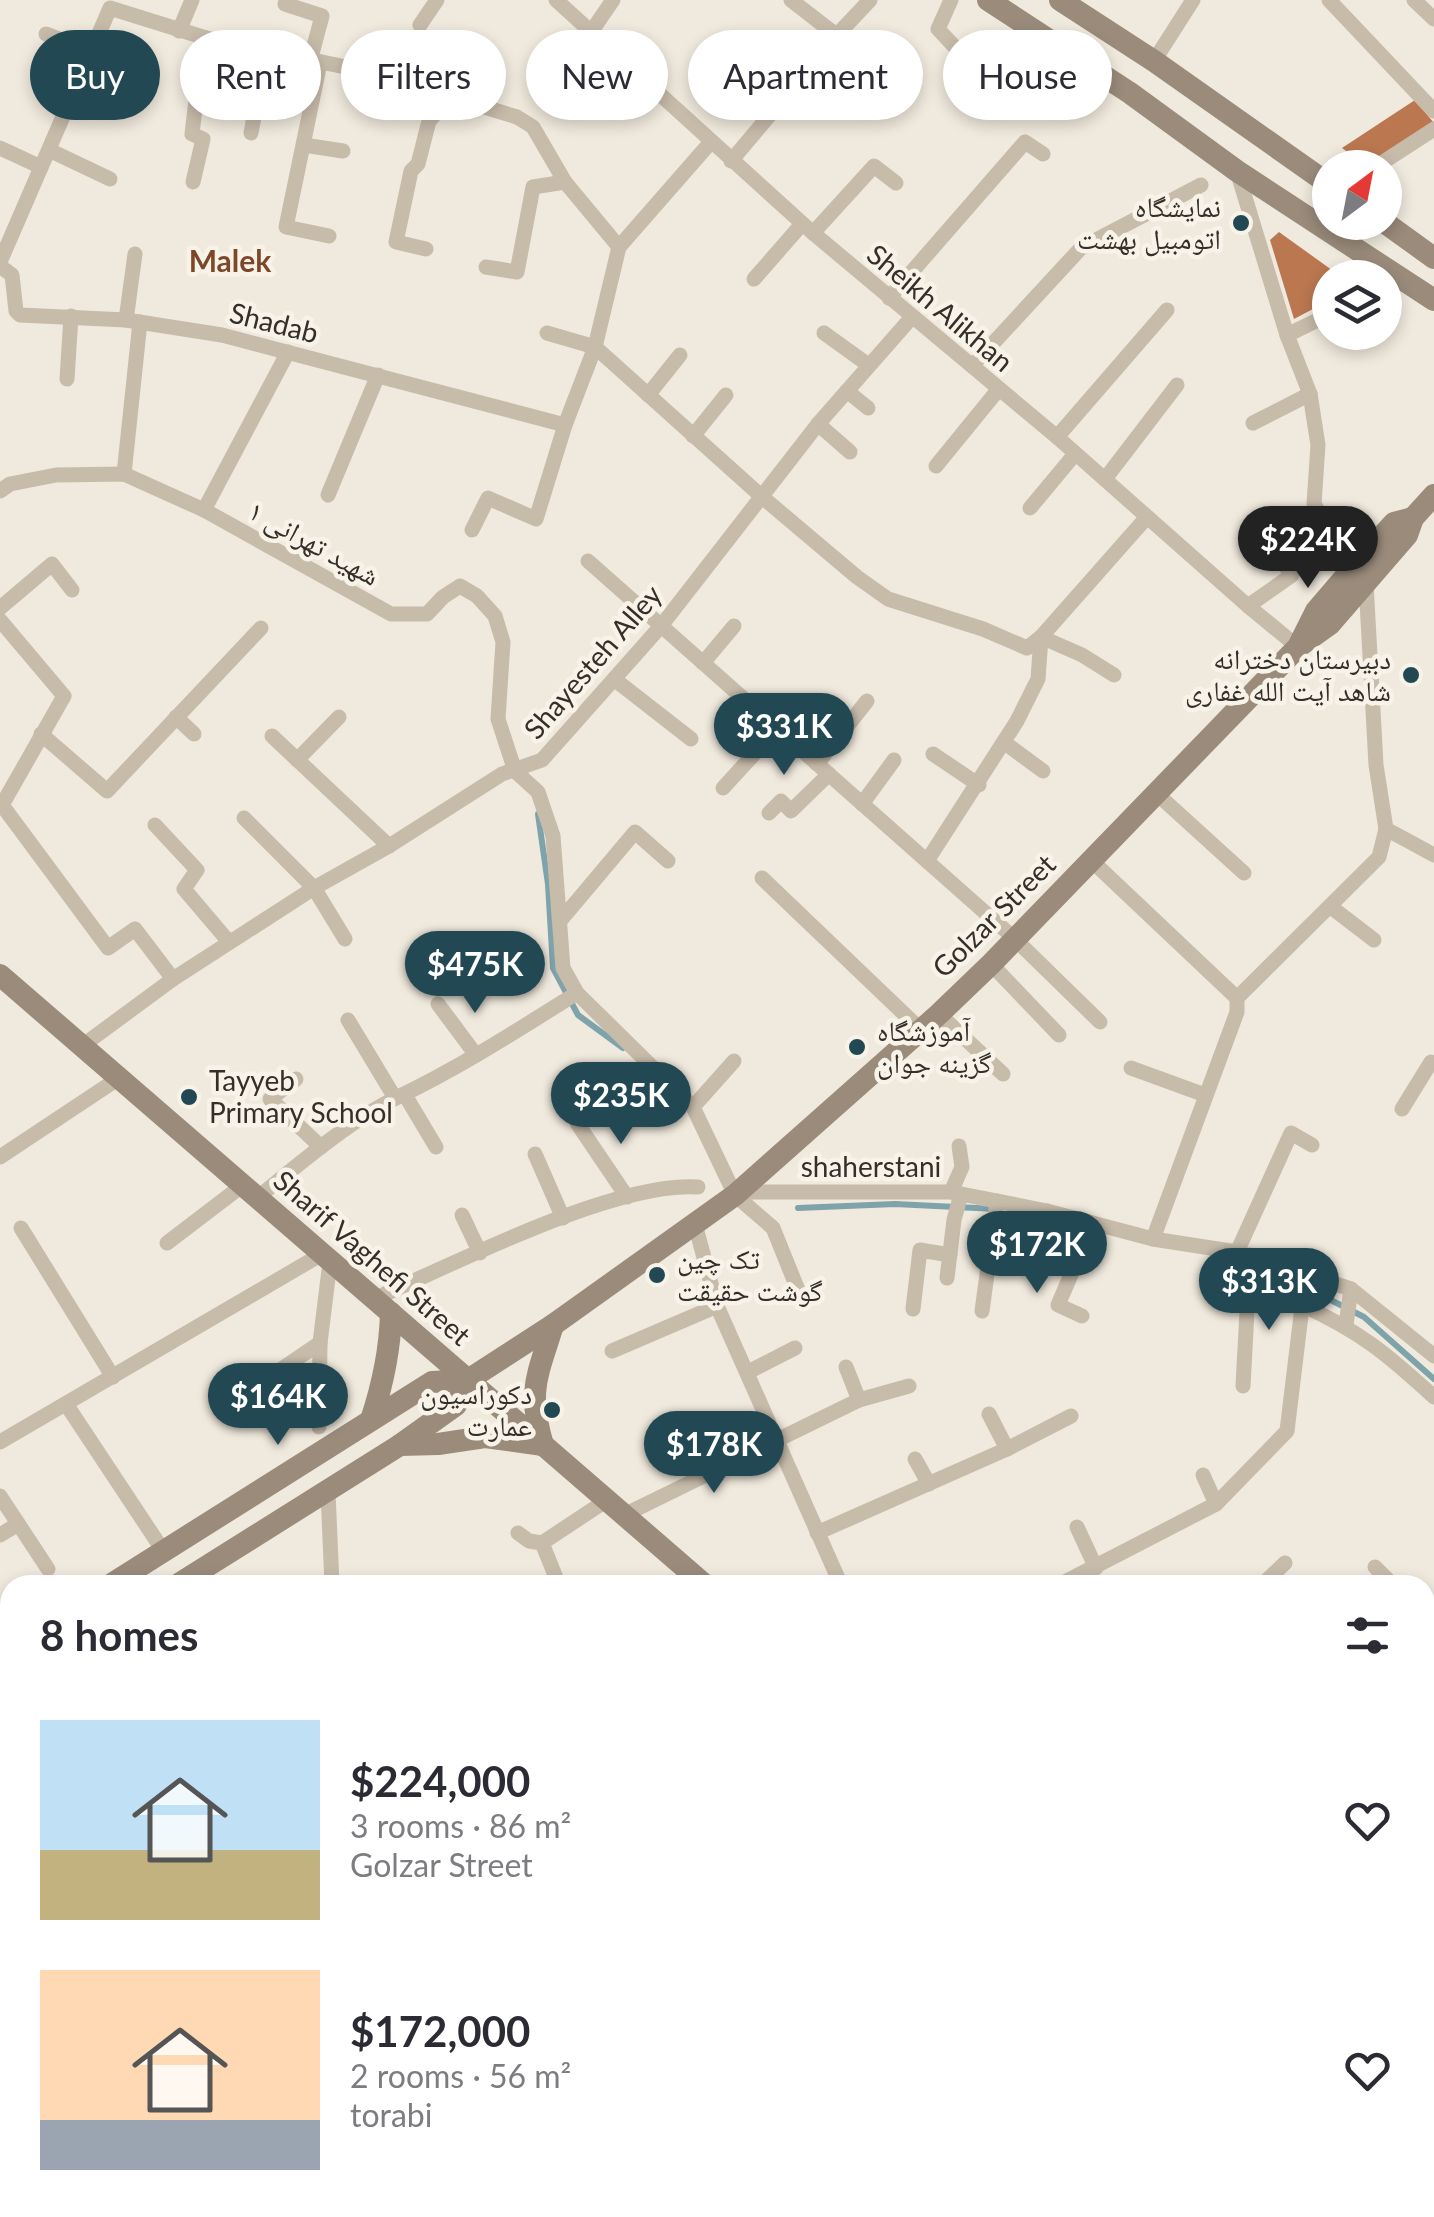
<!DOCTYPE html>
<html lang="en">
<head>
<meta charset="utf-8">
<style>
  :root { --surface:#fff; --page:#f7f7f7; --text:#2b2b33; --muted:#7c7c81; --accent:#224953 }
  body { margin:0; font-family:Lato,"Noto Naskh Arabic",sans-serif; background:var(--page); color:var(--text); height:100vh; display:flex; flex-direction:column; font-size:38px; white-space:nowrap }
  * { box-sizing:border-box; margin:0 }
  p { font-size:32px; color:var(--muted) }
  .icon { flex:none; width:55px; height:55px; fill:none; stroke:currentColor; stroke-width:2; stroke-linecap:round; stroke-linejoin:round }
  .map { position:relative; flex:1; overflow:hidden }
  .details { position:absolute; left:0px; top:1575px; width:1435px; height:642px; display:flex; flex-direction:column; background:var(--surface); border-radius:30px 30px 0 0; box-shadow:0 5px 15px #0003 }
  .details>* { flex:none }
  .top-card { position:absolute; left:30px; top:30px; width:1375px; height:90px; display:flex; gap:20px }
  .needle { width:65px; rotate:32deg }
  .fabs { position:absolute; left:1312px; top:150px; display:grid; gap:20px }
  .fabs a { display:grid; place-items:center; width:90px; height:90px; border-radius:50%; background:var(--surface); box-shadow:0 5px 15px #0003; font-size:50px }
  .price { position:absolute; translate:-50% -85px; padding:0 22px; border-radius:35px; background:var(--accent); color:#fff; font-size:32px; line-height:65px; filter:drop-shadow(0 2px 5px #0008) }
  .price::after { content:''; position:absolute; left:50%; top:60px; width:30px; height:22px; margin-left:-15px; background:inherit; clip-path:polygon(0 0,100% 0,50% 100%) }
  .price.on { background:#222; color:#fff }
  ul { padding:0; list-style:none }
  li { display:flex; align-items:center; gap:30px; height:250px; padding:0 40px }
  li span { display:grid; place-items:center; flex:none; width:280px; height:200px; border-radius:0px; color:#555 }
  li>.icon { margin-inline-start:auto }
  span .icon { width:120px; height:120px; fill:#fffc; stroke-width:1 }
  li b { font-size:42px }
  h2 { display:flex; justify-content:space-between; align-items:center; height:120px; padding:0 40px; font-size:42px }
  .tag { padding:0 35px; border-radius:45px; background:var(--surface); box-shadow:0 5px 15px #0003; font-size:35px; line-height:90px }
  .tag.on { background:var(--accent); color:#fff }
  .map>svg:first-child { display:block }
  .lines { fill:none; stroke-linecap:round; stroke-linejoin:round }
  .stream { stroke:#7ea3aa; stroke-width:6 }
  .building { fill:#bb7850 }
  .primary-tunnel { stroke:#cbc4b9; stroke-width:25; stroke-dasharray:25 12; stroke-linecap:butt }
  .street { stroke:#c7bbaa; stroke-width:15 }
  .secondary { stroke:#9a8b7b; stroke-width:22 }
  .primary { stroke:#76685b; stroke-width:25 }
  .poi-dot { fill:#224953; stroke:#f8f3e9; stroke-width:4 }
  .labels { text-anchor:middle; stroke-width:9; stroke-linejoin:round; paint-order:stroke }
  .poi-label { font-size:28px; fill:#352e29; stroke:#f8f3e9; text-anchor:end }
  .street-label { font-size:28px; fill:#352e29; stroke:#f8f3e9 }
  .neighbourhood-label { font-size:30px; font-weight:bold; fill:#7d4829; stroke:#f8f3e9 }
</style>
</head>
<body>
<div class="map">
<svg width="1434" height="2217" viewBox="0 0 1434 2217">
  <rect width="100%" height="100%" fill="#f0e9dd"/>
  <g class="lines">
    <!-- stream -->
    <g class="stream">
      <path d="M538,814L548,884L553,968L578,1015L623,1048"/>
      <path d="M798,1208L895,1204L996,1209"/>
      <path d="M1213,1256L1250,1264"/>
      <path d="M1272,1270L1364,1317L1434,1379"/>
    </g>
  </g>
  <!-- building -->
  <g class="building">
    <path d="M1415,100L1434,123L1372,162L1358,160L1342,148Z"/>
    <path d="M1279,232L1343,278H1330V300L1294,319L1270,240Z"/>
  </g>
  <g class="lines">
    <!-- primary-tunnel -->
    <g class="primary-tunnel">
      <path d="M1425,2011L1434,2003"/>
      <path d="M1425,2034L1434,2026"/>
      <path d="M1197,2217L1207,2208"/>
    </g>
    <!-- street -->
    <g class="street">
      <path d="M556,0L813,233L1057,437L1248,606L1298,647"/>
      <path d="M791,0L880,69L873,80"/>
      <path d="M951,0L938,29L966,59L975,86"/>
      <path d="M1329,0L1434,111"/>
      <path d="M1414,0L1434,19"/>
      <path d="M285,4L322,16L310,61"/>
      <path d="M420,25L437,0"/>
      <path d="M179,31L192,0"/>
      <path d="M591,32L613,0"/>
      <path d="M46,34L91,52"/>
      <path d="M1154,61L1193,0"/>
      <path d="M320,63L286,227L329,236"/>
      <path d="M251,133L266,52"/>
      <path d="M304,145L343,151"/>
      <path d="M0,148L41,167"/>
      <path d="M49,150L110,179"/>
      <path d="M731,161L838,34L870,0"/>
      <path d="M1374,168L1434,129"/>
      <path d="M1237,171L1287,335"/>
      <path d="M193,182L203,139L192,134L197,92L192,85L206,38"/>
      <path d="M813,233L874,166L896,183"/>
      <path d="M426,249L396,242L411,171L418,164L429,121L436,113L442,87"/>
      <path d="M0,262L110,8L206,38L442,87L452,97L517,117L533,127L565,182L619,247"/>
      <path d="M0,266L12,275L16,311L20,315L126,320L222,335L565,425"/>
      <path d="M486,267L517,272L533,187L565,182"/>
      <path d="M754,279L802,224"/>
      <path d="M889,298L1025,142L1043,154"/>
      <path d="M1330,314L1287,335L1310,394L1318,445L1314,504L1352,569"/>
      <path d="M126,320L135,254"/>
      <path d="M547,333L595,347L761,496L857,577L888,599L983,629L1027,648L1041,637L1082,655L1114,675"/>
      <path d="M824,333L867,364"/>
      <path d="M972,366L1081,248L1201,185"/>
      <path d="M67,379L71,316"/>
      <path d="M847,391L868,408"/>
      <path d="M648,395L680,355"/>
      <path d="M1253,423L1310,394"/>
      <path d="M818,424L850,452"/>
      <path d="M693,436L726,395"/>
      <path d="M1057,437L1167,310"/>
      <path d="M936,466L998,390"/>
      <path d="M124,474L140,322"/>
      <path d="M1105,479L1177,385"/>
      <path d="M0,491L10,484L56,475L124,474L204,510L391,614H427L443,597L460,586L477,596L495,616L503,642L498,719L515,771L538,792L553,836L563,968L577,993L693,1107L735,1195L773,1228L798,1290"/>
      <path d="M328,495L378,375"/>
      <path d="M1030,508L1075,454"/>
      <path d="M204,510L288,352"/>
      <path d="M472,530L488,498L536,519L565,425L595,347L619,247L710,143"/>
      <path d="M588,561L1015,939L1100,1022"/>
      <path d="M1366,583L1376,765L1386,829L1434,855"/>
      <path d="M1248,606L1292,575L1276,554"/>
      <path d="M0,608L52,564L72,590"/>
      <path d="M0,620L64,696L2,805L108,948L135,929L173,979"/>
      <path d="M703,663L734,626"/>
      <path d="M614,679L691,739"/>
      <path d="M176,717L194,734"/>
      <path d="M41,734L107,791L261,628"/>
      <path d="M272,736L389,846"/>
      <path d="M1005,743L1043,771"/>
      <path d="M933,754L979,785"/>
      <path d="M297,760L339,717"/>
      <path d="M817,764L867,701"/>
      <path d="M723,788L777,729"/>
      <path d="M1156,793L1244,873"/>
      <path d="M862,804L894,760"/>
      <path d="M769,813L781,801L791,811L829,774"/>
      <path d="M244,818L314,888L345,939"/>
      <path d="M155,825L197,870L184,889L229,942"/>
      <path d="M927,861L1017,721L1038,679L1041,637L1147,517"/>
      <path d="M1092,861L1237,998"/>
      <path d="M762,878L921,1030"/>
      <path d="M1331,907L1374,940"/>
      <path d="M560,921L635,832L668,861"/>
      <path d="M991,964L1059,1035"/>
      <path d="M438,1004L476,1055"/>
      <path d="M939,1014L1003,1074"/>
      <path d="M348,1020L395,1098"/>
      <path d="M82,1046L173,979L314,888L389,846L502,774L542,760L661,626L818,424L912,317"/>
      <path d="M1131,1068L1205,1095"/>
      <path d="M296,1079L270,1099L321,1147"/>
      <path d="M405,1095L436,1147"/>
      <path d="M693,1107L734,1061"/>
      <path d="M1402,1109L1431,1062"/>
      <path d="M577,1123L627,1197"/>
      <path d="M535,1154L563,1218"/>
      <path d="M0,1157L119,1078"/>
      <path d="M738,1192H951L1047,1211L1153,1239L1237,1252L1351,1289L1434,1356"/>
      <path d="M951,1192L962,1167L959,1146"/>
      <path d="M257,1198C298,1165 349,1121 396,1098C459,1068 518,1030 577,993"/>
      <path d="M462,1215L480,1253"/>
      <path d="M695,1224L717,1306L841,1585"/>
      <path d="M21,1228L113,1377"/>
      <path d="M1153,1239L1237,1012V998L1379,857L1386,829"/>
      <path d="M167,1243L243,1185"/>
      <path d="M1237,1252L1291,1133L1312,1145"/>
      <path d="M1020,1268L1047,1211"/>
      <path d="M947,1278L954,1220L961,1194"/>
      <path d="M374,1299C454,1264 615,1181 698,1187"/>
      <path d="M1302,1305C1361,1332 1387,1354 1434,1397"/>
      <path d="M913,1309L920,1250L950,1255"/>
      <path d="M982,1311L997,1201"/>
      <path d="M1082,1316L1058,1305L1082,1249L1089,1222"/>
      <path d="M1346,1325L1351,1289"/>
      <path d="M612,1351L717,1306"/>
      <path d="M846,1367L859,1400"/>
      <path d="M748,1372L795,1348"/>
      <path d="M264,1381L320,1343"/>
      <path d="M1243,1386L1250,1255"/>
      <path d="M66,1404L164,1552"/>
      <path d="M989,1414L1007,1449"/>
      <path d="M319,1427L320,1343L330,1262"/>
      <path d="M0,1442L322,1254"/>
      <path d="M915,1459L929,1484"/>
      <path d="M1203,1475L1216,1504"/>
      <path d="M328,1492L332,1585"/>
      <path d="M0,1496L48,1569"/>
      <path d="M624,1515L859,1400L909,1386"/>
      <path d="M1077,1527L1096,1568"/>
      <path d="M518,1533L529,1541L542,1543"/>
      <path d="M817,1533L1007,1449L1071,1416"/>
      <path d="M0,1535L18,1524"/>
      <path d="M542,1543L607,1500"/>
      <path d="M542,1543L559,1585"/>
      <path d="M1375,1567L1393,1585"/>
      <path d="M1059,1585L1216,1504L1287,1431L1306,1274"/>
      <path d="M1262,1585L1285,1563"/>
      <path d="M1425,1617L1434,1626"/>
      <path d="M1425,1661L1434,1653"/>
      <path d="M0,1857L10,1872"/>
      <path d="M1425,1872L1434,1866"/>
      <path d="M0,1889L10,1884"/>
      <path d="M0,2094L10,2109"/>
      <path d="M96,2208L101,2217"/>
      <path d="M241,2208L247,2217"/>
      <path d="M1015,2208L1020,2217"/>
      <path d="M1134,2208L1139,2217"/>
      <path d="M548,2216L562,2208"/>
      <path d="M730,2217L745,2208"/>
    </g>
    <!-- secondary -->
    <g class="secondary">
      <path d="M988,0L1130,93L1237,171L1434,300"/>
      <path d="M1060,0L1154,61L1330,185"/>
      <path d="M1384,222L1434,258"/>
      <path d="M1300,643L1316,611L1352,569L1394,523L1413,518"/>
      <path d="M0,975L705,1585"/>
      <path d="M371,1420C383,1384 390,1351 391,1313"/>
      <path d="M400,1445L438,1444L485,1437L543,1445C527,1391 537,1377 553,1325"/>
      <path d="M110,1585L432,1382L468,1380"/>
      <path d="M177,1585L400,1445L456,1405L468,1380L553,1325L735,1195L939,1014L991,964L1298,647L1330,624L1407,535L1413,518L1434,495"/>
      <path d="M0,1654L10,1648"/>
      <path d="M0,1698L10,1692"/>
      <path d="M1423,2208L1433,2217"/>
    </g>
    <!-- primary -->
    <g class="primary">
      <path d="M1425,1993L1434,1985"/>
      <path d="M1425,2052L1434,2044"/>
      <path d="M1425,2147L1434,2169"/>
      <path d="M1219,2208L1226,2217"/>
      <path d="M1348,2208L1382,2217"/>
      <path d="M1162,2217L1174,2208"/>
      <path d="M1256,2217L1266,2208"/>
      <path d="M1292,2217L1315,2208"/>
    </g>
  </g>
  <!-- markers -->
  <g class="poi-dot">
    <circle cx="1241" cy="223" r="10"/>
    <circle cx="1411" cy="675" r="10"/>
    <circle cx="857" cy="1047" r="10"/>
    <circle cx="189" cy="1097" r="10"/>
    <circle cx="657" cy="1275" r="10"/>
    <circle cx="552" cy="1410" r="10"/>
  </g>
  <g class="labels">
    <!-- poi labels -->
    <g class="poi-label">
      <text x="1221" y="217">نمایشگاه<tspan x="1221" dy="32">اتومبیل بهشت</tspan></text>
      <text x="1391" y="669">دبیرستان دخترانه<tspan x="1391" dy="32">شاهد آیت الله غفاری</tspan></text>
      <text x="877" y="1041" text-anchor="start">آموزشگاه<tspan x="877" dy="32">گزینه جوان</tspan></text>
      <text x="209" y="1091" text-anchor="start">Tayyeb<tspan x="209" dy="32">Primary School</tspan></text>
      <text x="677" y="1269" text-anchor="start">تک چین<tspan x="677" dy="32">گوشت حقیقت</tspan></text>
      <text x="532" y="1404">دکوراسیون<tspan x="532" dy="32">عمارت</tspan></text>
    </g>
    <!-- street labels -->
    <g class="street-label">
      <text transform="translate(940 308) rotate(40)" y="10">Sheikh Alikhan</text>
      <text transform="translate(274 323) rotate(14)" y="10">Shadab</text>
      <text transform="translate(314 543) rotate(29)" y="10">شهید تهرانی ۱</text>
      <text transform="translate(593 662) rotate(-49)" y="10">Shayesteh Alley</text>
      <text transform="translate(994 916) rotate(-45)" y="10">Golzar Street</text>
      <text x="871" y="1177">shaherstani</text>
      <text transform="translate(372 1258) rotate(41)" y="10">Sharif Vaghefi Street</text>
    </g>
    <!-- neighbourhood labels -->
    <g class="neighbourhood-label">
      <text x="230" y="272">Malek</text>
    </g>
  </g>
</svg>
<div class="fabs">
<a><svg class="needle" viewBox="-14 -14 28 28"><path d="M0-13l5 13h-10z" fill="#e53935"/><path d="M0 13l5-13h-10z" fill="#7c7c81"/></svg></a>
<a><svg class="icon" aria-label="layers" viewBox="0 0 24 24"><path d="M12 4l9 5-9 5-9-5zM3 14l9 5 9-5"/></svg></a>
</div>
<b class="price on" style="left:1308px;top:591px">$224K</b>
<b class="price" style="left:784px;top:778px">$331K</b>
<b class="price" style="left:475px;top:1016px">$475K</b>
<b class="price" style="left:621px;top:1147px">$235K</b>
<b class="price" style="left:1037px;top:1296px">$172K</b>
<b class="price" style="left:1269px;top:1333px">$313K</b>
<b class="price" style="left:278px;top:1448px">$164K</b>
<b class="price" style="left:714px;top:1496px">$178K</b>
<div class="top-card">
<a class="tag on">Buy</a>
<a class="tag">Rent</a>
<a class="tag">Filters</a>
<a class="tag">New</a>
<a class="tag">Apartment</a>
<a class="tag">House</a>
</div>
<section class="details">
<h2>8 homes<svg class="icon" aria-label="filters" viewBox="0 0 24 24"><path d="M4 7h16M4 17h16"/><circle cx="9" cy="7" r="2"/><circle cx="15" cy="17" r="2"/></svg></h2>
<ul>
<li><span style="background:linear-gradient(#bfe0f5 65%,#c2b280 0)"><svg class="icon" aria-label="home" viewBox="0 0 24 24"><path d="M3 11l9-7 9 7M6 9v11h12V9"/></svg></span><div><b>$224,000</b><p>3 rooms · 86 m²</p><p>Golzar Street</p></div><svg class="icon" aria-label="heart" viewBox="0 0 24 24"><path d="M12 20l-8-8c-3-5 5-10 8-4 3-6 11-1 8 4z"/></svg></li>
<li><span style="background:linear-gradient(#ffd9b3 75%,#9aa5b1 0)"><svg class="icon" aria-label="home" viewBox="0 0 24 24"><path d="M3 11l9-7 9 7M6 9v11h12V9"/></svg></span><div><b>$172,000</b><p>2 rooms · 56 m²</p><p>torabi</p></div><svg class="icon" aria-label="heart" viewBox="0 0 24 24"><path d="M12 20l-8-8c-3-5 5-10 8-4 3-6 11-1 8 4z"/></svg></li>
</ul>
</section>
</div>
</body>
</html>
